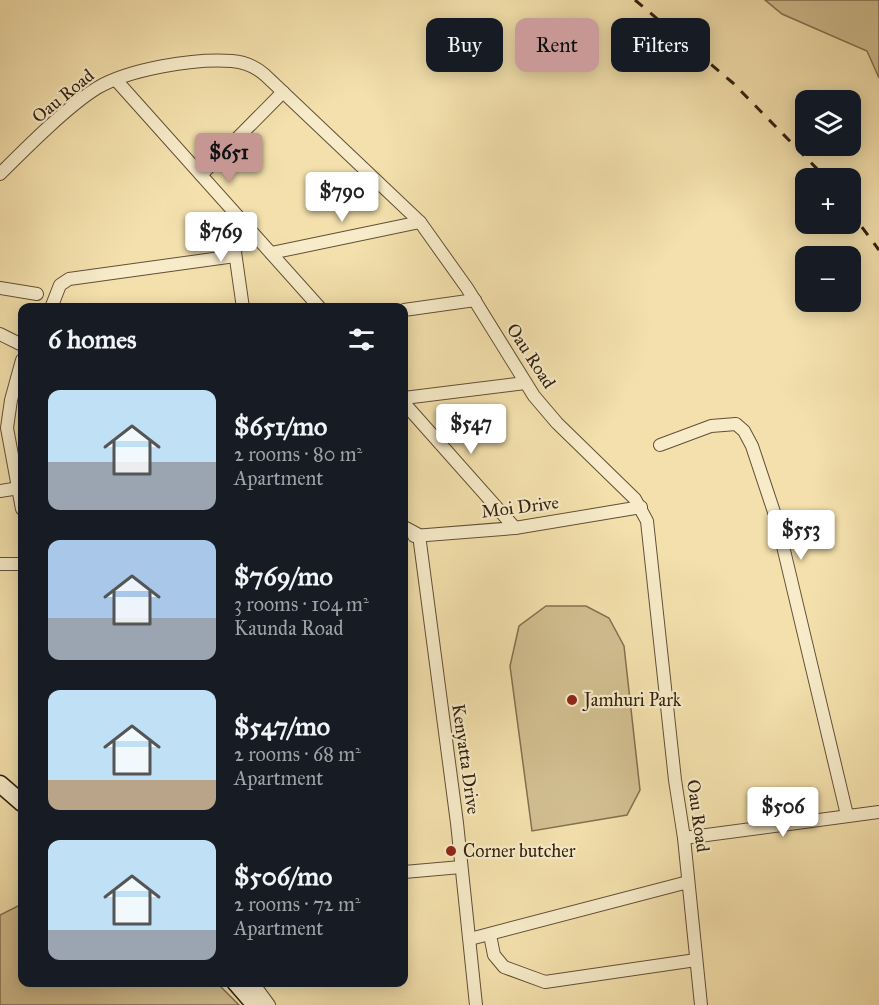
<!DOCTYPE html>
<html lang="en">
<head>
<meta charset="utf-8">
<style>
  :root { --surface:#171b24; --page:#20242c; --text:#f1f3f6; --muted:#9ea1a6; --accent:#c59692 }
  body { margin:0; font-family:"IM FELL Great Primer",serif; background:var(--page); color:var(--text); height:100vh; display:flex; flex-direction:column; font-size:22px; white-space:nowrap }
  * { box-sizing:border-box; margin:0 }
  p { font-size:20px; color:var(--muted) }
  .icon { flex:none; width:33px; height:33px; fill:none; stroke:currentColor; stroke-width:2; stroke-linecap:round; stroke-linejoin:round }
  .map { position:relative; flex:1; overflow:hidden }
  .sheet { position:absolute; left:18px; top:303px; width:390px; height:684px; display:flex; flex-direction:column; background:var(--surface); border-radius:12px; box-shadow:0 3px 15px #0003 }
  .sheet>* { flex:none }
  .guide { position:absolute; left:426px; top:18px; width:363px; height:54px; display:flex; gap:12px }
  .buttons { position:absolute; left:795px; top:90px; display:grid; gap:12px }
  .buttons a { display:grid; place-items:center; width:66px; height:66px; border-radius:12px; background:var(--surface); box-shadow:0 3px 15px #0003; font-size:30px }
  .price { position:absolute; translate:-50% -51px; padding:0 14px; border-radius:6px; background:#fff; color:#222; font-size:20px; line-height:39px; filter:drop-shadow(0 2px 3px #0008) }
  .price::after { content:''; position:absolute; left:50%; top:36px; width:18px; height:14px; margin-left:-9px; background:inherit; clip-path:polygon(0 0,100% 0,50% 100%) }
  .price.on { background:var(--accent); color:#111 }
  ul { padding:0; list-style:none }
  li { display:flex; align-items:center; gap:18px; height:150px; padding:0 30px }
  li span { display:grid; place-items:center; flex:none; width:168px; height:120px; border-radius:12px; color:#555 }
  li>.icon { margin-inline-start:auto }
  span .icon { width:72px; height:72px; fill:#fffc; stroke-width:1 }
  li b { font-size:26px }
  h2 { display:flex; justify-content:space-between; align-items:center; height:72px; padding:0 30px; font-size:26px }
  .tag { padding:0 21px; border-radius:12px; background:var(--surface); box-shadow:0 3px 15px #0003; font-size:21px; line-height:54px }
  .tag.on { background:var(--accent); color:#111 }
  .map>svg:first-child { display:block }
  .green { fill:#d2bf91; stroke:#827050; stroke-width:1.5 }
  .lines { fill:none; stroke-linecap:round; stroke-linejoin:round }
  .street-casing { stroke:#625037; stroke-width:14 }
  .secondary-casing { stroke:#322010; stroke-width:19 }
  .street { stroke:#f7ebc9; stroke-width:12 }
  .secondary { stroke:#f7ebc9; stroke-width:16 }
  .rail { stroke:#322010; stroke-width:3; stroke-dasharray:10 10; stroke-linecap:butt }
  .poi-dot { fill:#8f2418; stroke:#f7ebc9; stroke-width:2 }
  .labels { text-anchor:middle; stroke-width:4.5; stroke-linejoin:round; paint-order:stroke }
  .street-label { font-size:18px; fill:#322010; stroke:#f7ebc9 }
  .poi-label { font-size:18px; fill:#322010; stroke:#f7ebc9; text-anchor:start }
</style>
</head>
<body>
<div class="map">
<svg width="879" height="1005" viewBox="0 0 879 1005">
  <rect width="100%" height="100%" fill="#f3e0ac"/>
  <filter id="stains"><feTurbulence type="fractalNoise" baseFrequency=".00333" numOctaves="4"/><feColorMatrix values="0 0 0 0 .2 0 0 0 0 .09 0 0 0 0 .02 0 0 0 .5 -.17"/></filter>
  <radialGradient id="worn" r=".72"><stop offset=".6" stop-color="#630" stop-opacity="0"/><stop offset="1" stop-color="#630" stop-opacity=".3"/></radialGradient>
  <!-- green -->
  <g class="green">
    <path d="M765,0H879V78L867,51L782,14Z"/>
    <path d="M546,606H586L609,618L624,646L640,790L627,815L532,831L510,666L519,626Z"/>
    <path d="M22,904V982L217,983L239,1005H0V915Z"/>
  </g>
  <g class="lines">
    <defs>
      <g id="street">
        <path d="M116,80L320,308"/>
        <path d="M0,174C26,148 68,106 97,88C129,69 195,58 232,61C245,62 256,67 265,75L420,222L467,288L534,396L557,423L635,499L647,521L675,780L684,838L701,1005"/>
        <path d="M201,175L283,92"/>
        <path d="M242,222L235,252L243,308"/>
        <path d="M271,253L420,222"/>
        <path d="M0,288L37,294"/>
        <path d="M51,308L60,285L69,279L235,256"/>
        <path d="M404,310L475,300"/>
        <path d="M0,334L22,345"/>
        <path d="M22,360L11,400L7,428L22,509"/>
        <path d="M404,398L525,383"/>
        <path d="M404,403L515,528"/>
        <path d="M660,445L711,426L736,424L744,431L752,446L777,521L847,815"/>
        <path d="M0,491L19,488"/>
        <path d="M404,527L419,535L457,823L476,1005"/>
        <path d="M414,536L515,528L641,507"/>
        <path d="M0,564H22"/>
        <path d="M684,838L879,812"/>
        <path d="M404,872L461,867"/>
        <path d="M490,935L494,955L504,967L545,982L696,960"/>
        <path d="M470,939L688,882"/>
        <path d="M252,982L269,1005"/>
      </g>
      <g id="secondary">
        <path d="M0,784L22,803"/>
        <path d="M235,982L255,1005"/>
      </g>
    </defs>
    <!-- street casing -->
    <use href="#street" class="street-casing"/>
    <!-- secondary casing -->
    <use href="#secondary" class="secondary-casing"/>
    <!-- street -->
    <use href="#street" class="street"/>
    <!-- secondary -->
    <use href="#secondary" class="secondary"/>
    <!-- rail -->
    <g class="rail">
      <path d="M635,0L733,83L826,178"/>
      <path d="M850,211L879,250"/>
    </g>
  </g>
  <!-- markers -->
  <g class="poi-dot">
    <circle cx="572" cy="700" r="6"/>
    <circle cx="451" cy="851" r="6"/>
  </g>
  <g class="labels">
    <!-- street labels -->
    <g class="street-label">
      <text transform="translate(63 96) rotate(-39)" y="6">Oau Road</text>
      <text transform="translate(531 356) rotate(57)" y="6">Oau Road</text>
      <text transform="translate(520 507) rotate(-7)" y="6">Moi Drive</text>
      <text transform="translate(466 759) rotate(82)" y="6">Kenyatta Drive</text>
      <text transform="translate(698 816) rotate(82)" y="6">Oau Road</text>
    </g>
    <!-- poi labels -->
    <g class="poi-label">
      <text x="584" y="706">Jamhuri Park</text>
      <text x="463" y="857">Corner butcher</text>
    </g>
  </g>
  <rect width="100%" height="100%" filter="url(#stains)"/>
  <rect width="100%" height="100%" fill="url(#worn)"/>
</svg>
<div class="buttons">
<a><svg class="icon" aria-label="layers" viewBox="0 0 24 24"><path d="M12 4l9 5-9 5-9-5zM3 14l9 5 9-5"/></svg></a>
<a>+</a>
<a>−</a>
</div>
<b class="price on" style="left:229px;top:184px">$651</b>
<b class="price" style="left:342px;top:223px">$790</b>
<b class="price" style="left:221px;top:263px">$769</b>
<b class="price" style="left:471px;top:455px">$547</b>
<b class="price" style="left:801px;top:561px">$553</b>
<b class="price" style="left:783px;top:838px">$506</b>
<div class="guide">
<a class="tag">Buy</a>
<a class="tag on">Rent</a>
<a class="tag">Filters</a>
</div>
<section class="sheet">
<h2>6 homes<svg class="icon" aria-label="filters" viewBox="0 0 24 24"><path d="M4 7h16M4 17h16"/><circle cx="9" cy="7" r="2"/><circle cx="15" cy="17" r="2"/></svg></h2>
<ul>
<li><span style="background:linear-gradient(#bfe0f5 60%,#9aa5b1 0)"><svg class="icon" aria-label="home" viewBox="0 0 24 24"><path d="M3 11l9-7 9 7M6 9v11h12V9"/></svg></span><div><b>$651/mo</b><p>2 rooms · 80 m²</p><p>Apartment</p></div></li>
<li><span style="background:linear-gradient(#a9c7e8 65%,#9aa5b1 0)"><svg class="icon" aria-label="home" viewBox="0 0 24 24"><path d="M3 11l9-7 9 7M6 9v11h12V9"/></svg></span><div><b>$769/mo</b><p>3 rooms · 104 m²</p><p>Kaunda Road</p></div></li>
<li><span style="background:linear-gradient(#bfe0f5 75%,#b9a48a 0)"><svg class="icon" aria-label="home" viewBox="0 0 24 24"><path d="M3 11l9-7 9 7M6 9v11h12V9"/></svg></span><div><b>$547/mo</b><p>2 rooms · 68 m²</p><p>Apartment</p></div></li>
<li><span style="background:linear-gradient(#bfe0f5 75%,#9aa5b1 0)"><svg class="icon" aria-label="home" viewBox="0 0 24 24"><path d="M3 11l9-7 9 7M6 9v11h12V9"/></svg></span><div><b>$506/mo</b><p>2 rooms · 72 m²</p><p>Apartment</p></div></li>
</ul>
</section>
</div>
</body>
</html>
